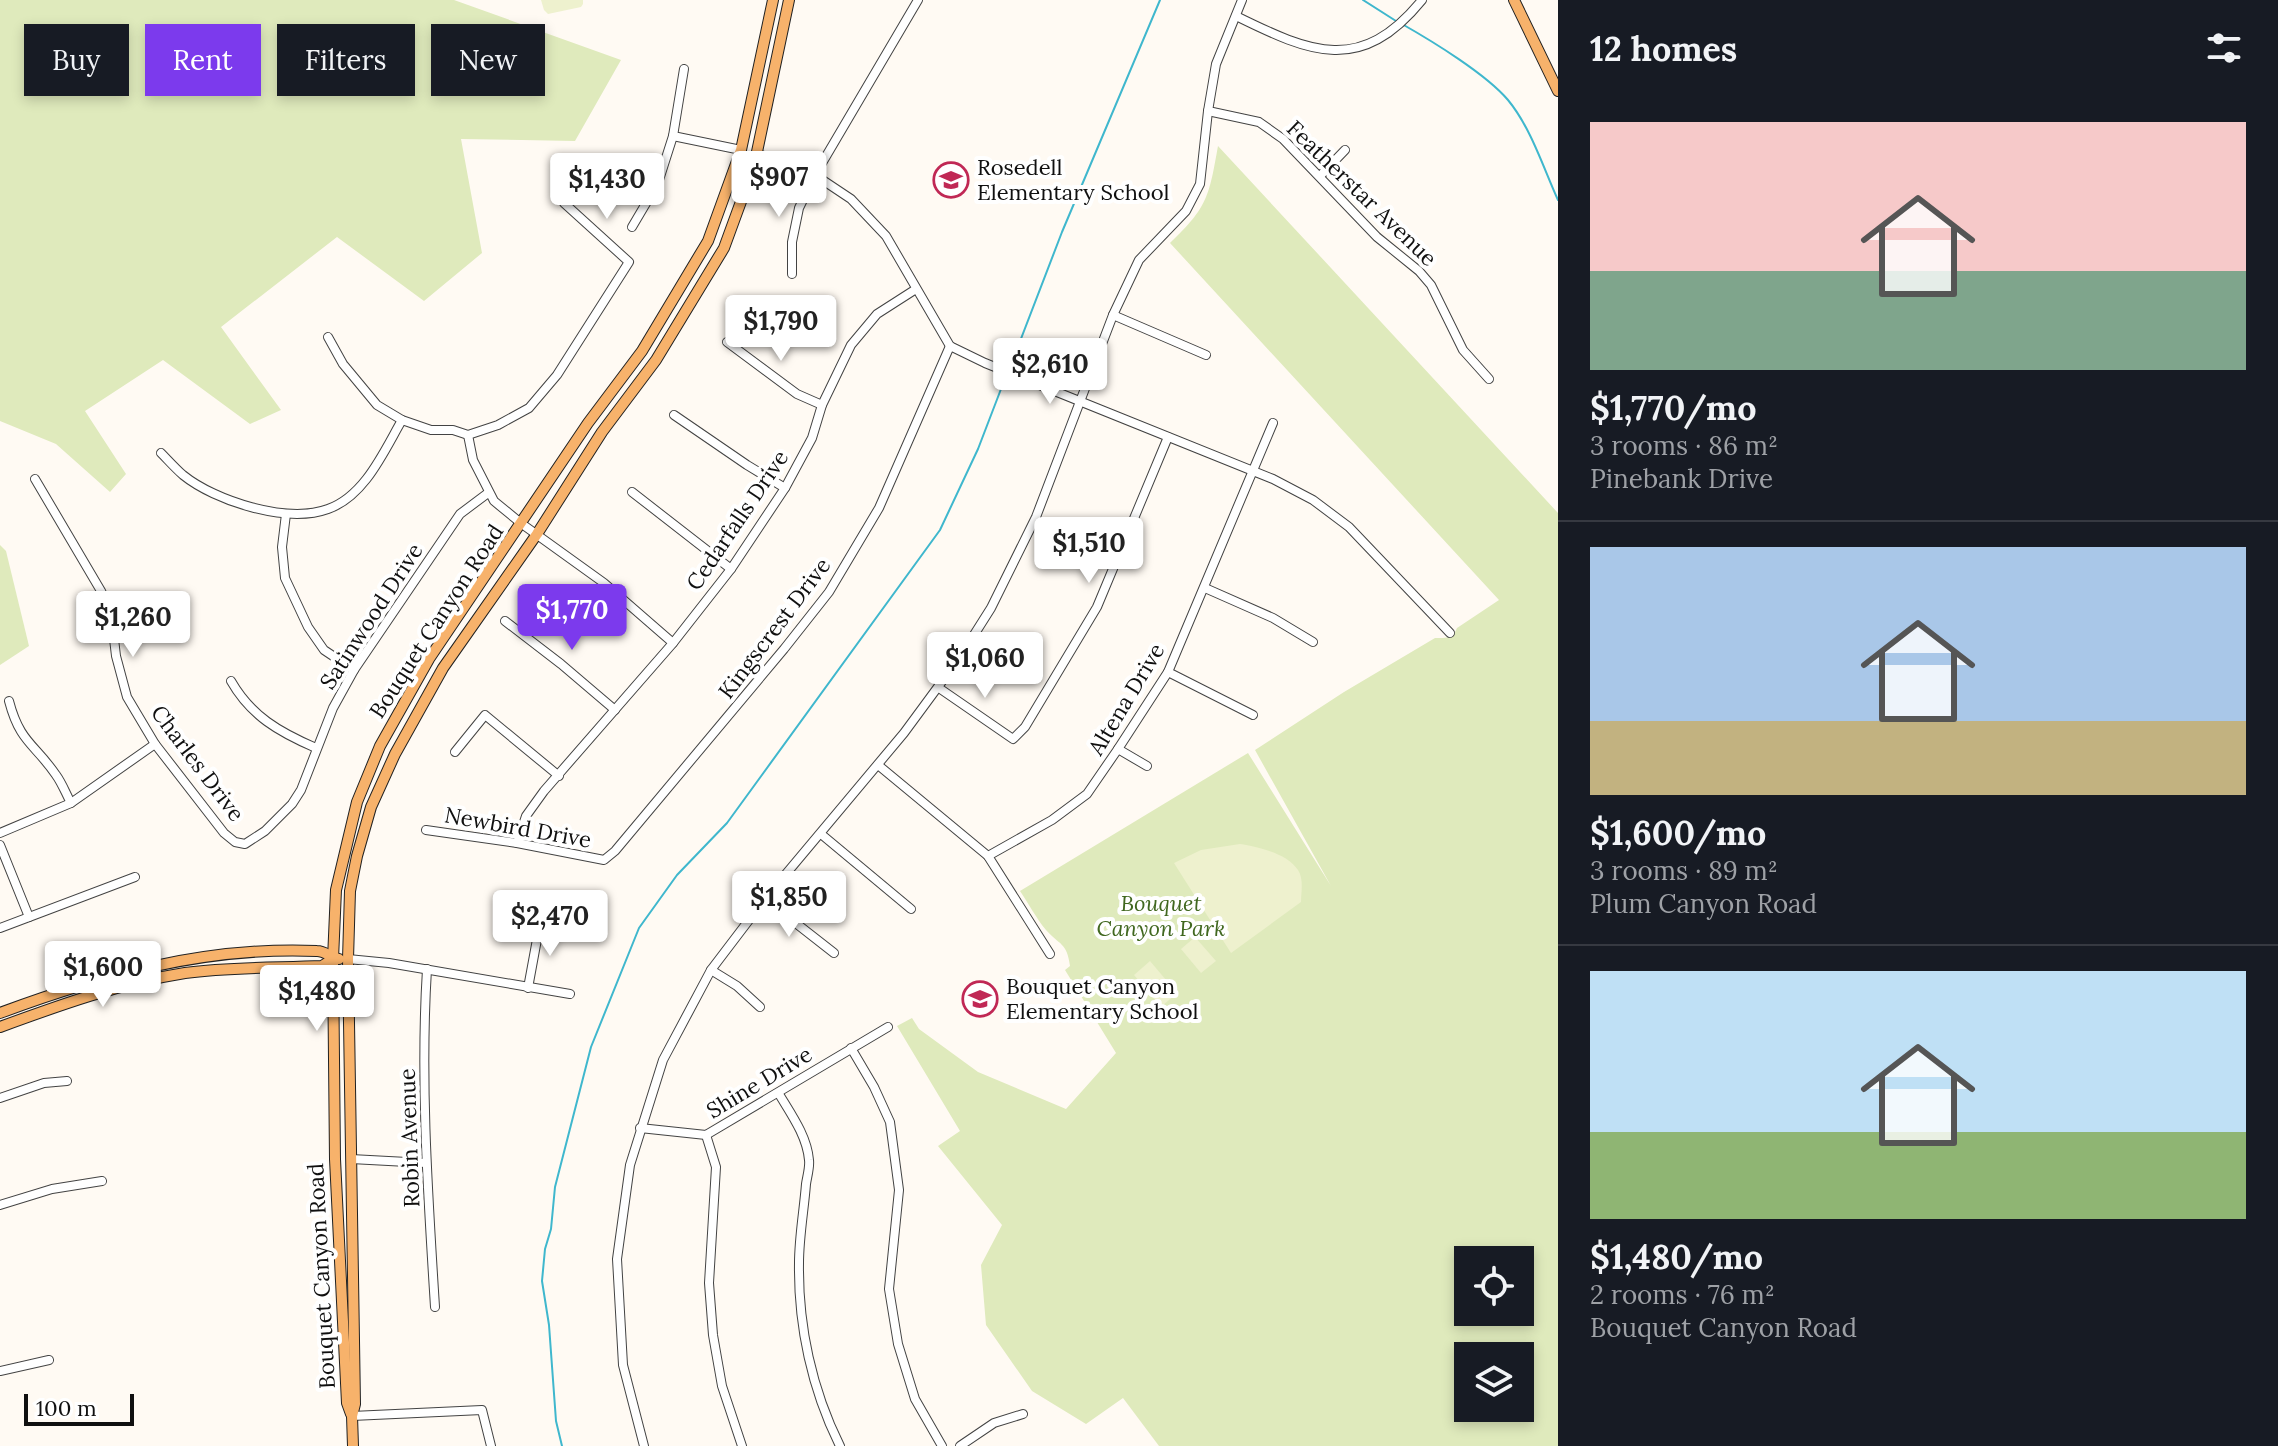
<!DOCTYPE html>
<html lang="en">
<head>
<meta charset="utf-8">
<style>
  :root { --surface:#171b24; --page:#242831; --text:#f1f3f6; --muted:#9ea1a6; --line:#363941; --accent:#7c3aed }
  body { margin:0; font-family:Lora,serif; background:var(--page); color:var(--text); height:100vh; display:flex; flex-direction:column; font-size:30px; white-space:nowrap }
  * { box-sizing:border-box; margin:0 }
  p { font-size:26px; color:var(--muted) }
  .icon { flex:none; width:44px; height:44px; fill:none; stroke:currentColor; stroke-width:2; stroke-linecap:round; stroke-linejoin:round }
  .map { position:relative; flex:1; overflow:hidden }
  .panel { display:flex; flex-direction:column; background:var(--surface); width:720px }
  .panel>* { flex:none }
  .banner { position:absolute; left:24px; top:24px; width:760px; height:72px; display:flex; gap:16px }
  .fabs { position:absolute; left:1454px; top:1246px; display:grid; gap:16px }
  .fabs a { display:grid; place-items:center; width:80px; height:80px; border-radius:0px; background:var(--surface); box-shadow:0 4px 12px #0003; font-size:40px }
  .scale { position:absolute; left:24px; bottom:20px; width:110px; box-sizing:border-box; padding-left:8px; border:4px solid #101010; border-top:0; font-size:22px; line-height:28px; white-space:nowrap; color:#101010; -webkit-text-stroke:6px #fff; paint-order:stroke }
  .price { position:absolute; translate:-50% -68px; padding:0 18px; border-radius:8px; background:#fff; color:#222; font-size:26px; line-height:52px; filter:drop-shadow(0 2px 4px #0008) }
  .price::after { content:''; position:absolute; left:50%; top:48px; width:24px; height:18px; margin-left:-12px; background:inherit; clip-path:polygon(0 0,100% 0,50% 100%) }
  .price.current { background:var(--accent); color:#fff }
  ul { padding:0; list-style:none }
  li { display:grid; align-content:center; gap:16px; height:424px; padding:0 32px }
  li+li { border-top:2px solid var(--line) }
  li span { display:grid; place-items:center; height:248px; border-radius:0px; color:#555 }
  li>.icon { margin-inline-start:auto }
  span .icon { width:144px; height:144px; fill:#fffc; stroke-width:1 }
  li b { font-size:34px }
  h2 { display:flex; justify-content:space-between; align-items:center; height:96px; padding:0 32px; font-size:34px }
  .tag { padding:0 28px; border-radius:0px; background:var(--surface); box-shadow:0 4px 12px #0003; font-size:28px; line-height:72px }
  .tag.current { background:var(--accent); color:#fff }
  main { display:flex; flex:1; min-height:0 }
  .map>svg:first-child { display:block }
  .green { fill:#dfeabc; fill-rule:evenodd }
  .pitch { fill:#eef1ce }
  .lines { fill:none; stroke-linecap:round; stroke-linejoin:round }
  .stream { stroke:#3fb7cd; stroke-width:2 }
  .minor-casing { stroke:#434343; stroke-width:10 }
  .major-casing { stroke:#212121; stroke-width:12 }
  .minor { stroke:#fff; stroke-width:8 }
  .major { stroke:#f7b26b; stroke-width:10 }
  .labels { text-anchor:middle; stroke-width:8; stroke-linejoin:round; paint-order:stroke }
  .poi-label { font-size:22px; fill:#101010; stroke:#fff; text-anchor:start }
  .street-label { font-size:22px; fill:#101010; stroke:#fff }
  .park-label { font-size:22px; font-style:italic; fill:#416820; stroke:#fff }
</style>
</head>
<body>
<main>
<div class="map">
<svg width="1558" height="1446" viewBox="0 0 1558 1446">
  <rect width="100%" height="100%" fill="#fffaf3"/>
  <!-- green -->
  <g class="green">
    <path d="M0,0H454L621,60L575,141L461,139L482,253L424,301L337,237L221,327L281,410L250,424L163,360L85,411L126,474L110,492L56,444L0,421Z"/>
    <path d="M1218,146L1558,513V1446H1159L1123,1398L1086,1424L1032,1391L986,1325L981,1265L1002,1225L938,1146L960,1131L897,1026L912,1018L919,1029L978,1072L1066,1109L1116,1053L1065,970L1070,966C1067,942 1059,945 1046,930C1036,918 1029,904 1020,891L1248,753L1331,886L1255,750L1344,692L1435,638C1445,638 1453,639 1457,628L1499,600L1170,243C1208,207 1209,196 1218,146ZM1468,1260H1520V1312H1468ZM1468,1356H1520V1408H1468Z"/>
    <path d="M0,545L6,551L29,646L0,665Z"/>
  </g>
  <!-- pitch -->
  <g class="pitch">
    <path d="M541,0H583V4L581,7L548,14L544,10Z"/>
    <path d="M1240,844C1258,847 1287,853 1298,870C1304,879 1301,893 1301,902L1231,953L1174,863L1201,850Z"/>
    <path d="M1195,937L1216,961L1201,973L1181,949Z"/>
    <path d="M1150,961L1177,993L1161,1007L1134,975Z"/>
  </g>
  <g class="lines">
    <!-- stream -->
    <g class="stream">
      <path d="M1363,0L1396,21"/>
      <path d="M1402,24C1432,41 1486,74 1508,100C1531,128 1543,167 1558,200"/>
      <path d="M1009,370L1062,232L1160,0"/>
      <path d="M562,1446L556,1421L549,1325L542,1281L545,1249L551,1229L555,1187L591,1047L639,928L677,875L727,823L940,530L978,449L1006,376"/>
    </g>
    <defs>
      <g id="minor">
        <path d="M1236,16C1311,53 1361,75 1422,0"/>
        <path d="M1208,111L1259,122L1283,139L1377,237L1419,271L1431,285L1463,350L1489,379"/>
        <path d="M673,136L741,150"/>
        <path d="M756,154L776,159L815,175L851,199L886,236L950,346L985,363L1273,479L1313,500L1349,527L1450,633"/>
        <path d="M1320,176L1345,150"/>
        <path d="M632,227L658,183L673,136L684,69"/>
        <path d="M792,274V242L799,208L815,175L918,0"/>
        <path d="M1113,315L1206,355"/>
        <path d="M328,337L343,364L377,405L402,420L431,430H453L468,435L498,425L529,408L557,375L629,262L564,203"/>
        <path d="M727,342L797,394L822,405"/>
        <path d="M674,415L747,465L785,488"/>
        <path d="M468,435L473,460L494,501L522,524L604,583L673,643"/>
        <path d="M161,453C168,460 175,468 183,475C215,501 287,524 328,509C365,496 384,451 402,420"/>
        <path d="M35,479L101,591L111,613L116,656L127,697L155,744L224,833L235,842L245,844L265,831L292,804L301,790L333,708L354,670L460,514L488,493"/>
        <path d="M632,492L731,569"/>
        <path d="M286,514L282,547L285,578L308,627L324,650L354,670"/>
        <path d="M1205,588L1273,618L1313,642"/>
        <path d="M505,621L561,664L615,710"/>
        <path d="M1168,672L1253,715"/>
        <path d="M231,681C251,716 279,732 316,748"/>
        <path d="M939,688L1013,739L1025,727L1097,607L1168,437"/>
        <path d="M9,701C20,743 35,744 56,775C62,783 66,794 71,803"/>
        <path d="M1118,749L1147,766"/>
        <path d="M455,752L485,715L559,776"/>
        <path d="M878,765L988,856L1050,954"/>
        <path d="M426,830L517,843L604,860L615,851L784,649L829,592L879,508L950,346"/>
        <path d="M0,833L71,803L155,744"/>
        <path d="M821,834L911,909"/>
        <path d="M517,843L526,816L544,791L673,643L731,569L785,488L812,438L822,405L851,345L877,314L916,289"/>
        <path d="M0,845L29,917"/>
        <path d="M988,856L1052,820L1087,794L1118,749L1168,672L1273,423"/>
        <path d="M765,899L834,953"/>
        <path d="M0,928L135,877"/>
        <path d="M348,959L389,963L570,994"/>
        <path d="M427,969C420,1081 428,1195 435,1307"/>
        <path d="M711,970L737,986L760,1007"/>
        <path d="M528,988L540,923"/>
        <path d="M851,1048L874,1087L890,1122L899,1190L889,1289L898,1344L915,1399L942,1446"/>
        <path d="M779,1094C791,1114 807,1136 809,1160C810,1167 807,1177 806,1184C804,1210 799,1237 799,1263C798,1326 812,1390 840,1446"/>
        <path d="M0,1098L44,1083L67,1081"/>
        <path d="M640,1128L706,1135L888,1027"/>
        <path d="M706,1135L716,1167L709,1283L713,1335L722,1386L742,1446"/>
        <path d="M351,1159L426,1163"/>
        <path d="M0,1205L52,1189L102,1181"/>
        <path d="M0,1371L49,1360"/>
        <path d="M352,1416L482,1410L491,1446"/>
        <path d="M644,1446L623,1365L617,1259L630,1165L663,1060L711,970L765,899L904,733L960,657L991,608L1036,517L1113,315L1139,260L1186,211L1200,184L1208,111L1216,64L1242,0"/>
        <path d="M960,1446L994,1423L1023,1414"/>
      </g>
      <g id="major">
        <path d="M1514,0L1558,91"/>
        <path d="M0,1013C102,975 207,946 317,951C326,951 330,958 339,959"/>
        <path d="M0,1027C60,1005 121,983 185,973C230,967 276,968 322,966L333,959"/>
        <path d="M351,1414L347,1403L335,1159L333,959L336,890L357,802L380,746L429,659L588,423L642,351L708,241L741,150L773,0"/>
        <path d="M353,1446L352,1416L355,1404L348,959L350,891L357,856L371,807L395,754L443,668L537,534L602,432L656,360L724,248L754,166L789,0"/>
      </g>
    </defs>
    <!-- minor casing -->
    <use href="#minor" class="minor-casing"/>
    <!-- major casing -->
    <use href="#major" class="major-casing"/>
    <!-- minor -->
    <use href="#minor" class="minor"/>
    <!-- major -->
    <use href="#major" class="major"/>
  </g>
  <!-- icons -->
  <defs>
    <symbol id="school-ring" viewBox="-11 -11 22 22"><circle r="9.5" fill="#fff" stroke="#c02855" stroke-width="1.5"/><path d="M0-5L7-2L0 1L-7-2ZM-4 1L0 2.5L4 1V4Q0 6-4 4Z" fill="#c02855"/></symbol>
  </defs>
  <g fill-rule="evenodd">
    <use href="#school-ring" x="931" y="160" width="40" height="40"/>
    <use href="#school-ring" x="960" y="979" width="40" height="40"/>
  </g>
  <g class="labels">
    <!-- poi labels -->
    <g class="poi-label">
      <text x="977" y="175">Rosedell<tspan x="977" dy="25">Elementary School</tspan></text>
      <text x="1006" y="994">Bouquet Canyon<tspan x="1006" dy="25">Elementary School</tspan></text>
    </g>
    <!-- street labels -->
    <g class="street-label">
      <text transform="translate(1362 193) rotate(44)" y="8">Featherstar Avenue</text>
      <text transform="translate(737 520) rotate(-56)" y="8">Cedarfalls Drive</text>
      <text transform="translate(371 616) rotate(-57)" y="8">Satinwood Drive</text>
      <text transform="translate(436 621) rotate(-57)" y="8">Bouquet Canyon Road</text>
      <text transform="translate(774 628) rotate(-53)" y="8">Kingscrest Drive</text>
      <text transform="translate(1126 699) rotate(-59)" y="8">Altena Drive</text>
      <text transform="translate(198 763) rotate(53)" y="8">Charles Drive</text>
      <text transform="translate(518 827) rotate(10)" y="8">Newbird Drive</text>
      <text transform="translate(759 1082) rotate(-31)" y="8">Shine Drive</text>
      <text transform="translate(409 1138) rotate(-92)" y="8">Robin Avenue</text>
      <text transform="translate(321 1276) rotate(-93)" y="8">Bouquet Canyon Road</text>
    </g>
    <!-- park labels -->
    <g class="park-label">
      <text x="1161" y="911">Bouquet<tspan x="1161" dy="25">Canyon Park</tspan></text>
    </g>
  </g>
</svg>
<div class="fabs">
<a><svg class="icon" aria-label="locate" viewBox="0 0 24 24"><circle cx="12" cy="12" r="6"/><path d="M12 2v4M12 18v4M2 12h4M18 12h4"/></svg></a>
<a><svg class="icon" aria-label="layers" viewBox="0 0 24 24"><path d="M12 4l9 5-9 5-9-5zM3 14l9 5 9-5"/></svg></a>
</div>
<div class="scale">100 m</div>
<b class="price" style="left:779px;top:219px">$907</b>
<b class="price" style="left:607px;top:221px">$1,430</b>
<b class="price" style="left:781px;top:363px">$1,790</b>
<b class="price" style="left:1050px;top:406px">$2,610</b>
<b class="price" style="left:1089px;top:585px">$1,510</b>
<b class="price current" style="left:572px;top:652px">$1,770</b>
<b class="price" style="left:133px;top:659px">$1,260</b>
<b class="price" style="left:985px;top:700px">$1,060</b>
<b class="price" style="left:789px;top:939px">$1,850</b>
<b class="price" style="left:550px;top:958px">$2,470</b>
<b class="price" style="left:103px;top:1009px">$1,600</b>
<b class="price" style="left:317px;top:1033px">$1,480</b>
<div class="banner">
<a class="tag">Buy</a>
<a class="tag current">Rent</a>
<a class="tag">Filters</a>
<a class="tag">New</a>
</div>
</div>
<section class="panel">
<h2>12 homes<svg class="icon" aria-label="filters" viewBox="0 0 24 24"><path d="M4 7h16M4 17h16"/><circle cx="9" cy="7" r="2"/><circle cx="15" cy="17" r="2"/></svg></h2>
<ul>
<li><span style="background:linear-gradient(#f6c9c9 60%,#7fa58c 0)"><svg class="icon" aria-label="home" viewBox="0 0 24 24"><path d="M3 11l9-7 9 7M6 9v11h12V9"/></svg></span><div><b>$1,770/mo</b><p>3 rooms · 86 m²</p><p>Pinebank Drive</p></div></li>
<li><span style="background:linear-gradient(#a9c7e8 70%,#c2b280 0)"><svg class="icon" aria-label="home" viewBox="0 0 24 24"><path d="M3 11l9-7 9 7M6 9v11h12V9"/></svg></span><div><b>$1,600/mo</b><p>3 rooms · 89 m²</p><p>Plum Canyon Road</p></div></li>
<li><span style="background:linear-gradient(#bfe0f5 65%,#8fb573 0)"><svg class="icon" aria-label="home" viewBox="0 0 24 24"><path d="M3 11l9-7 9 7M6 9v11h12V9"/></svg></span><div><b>$1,480/mo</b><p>2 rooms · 76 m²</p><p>Bouquet Canyon Road</p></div></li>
</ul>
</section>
</main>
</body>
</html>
